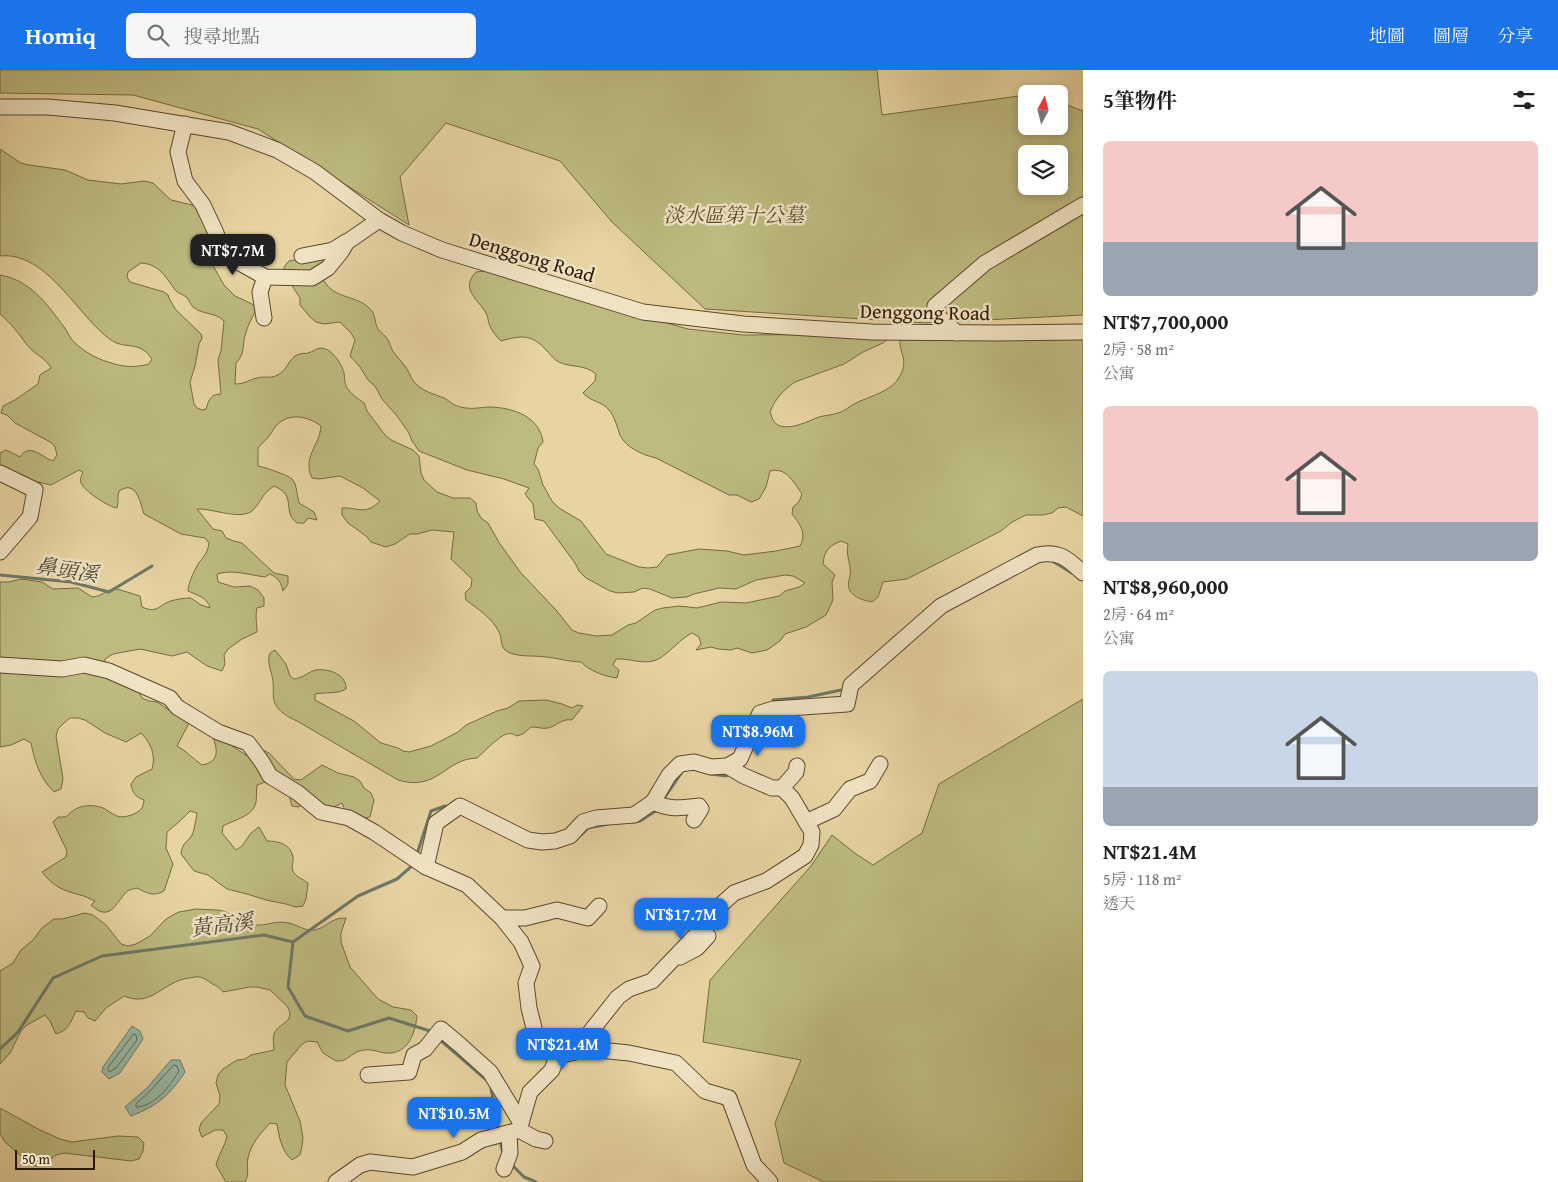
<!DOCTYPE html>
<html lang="zh-TW">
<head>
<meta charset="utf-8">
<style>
  :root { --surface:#fff; --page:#f6f6f6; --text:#202124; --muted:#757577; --accent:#1a73e8 }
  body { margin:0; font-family:"Gentium Book Plus","Noto Serif TC",serif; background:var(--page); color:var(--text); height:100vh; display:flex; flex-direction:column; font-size:19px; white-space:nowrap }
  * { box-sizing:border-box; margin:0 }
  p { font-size:16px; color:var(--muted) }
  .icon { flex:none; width:28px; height:28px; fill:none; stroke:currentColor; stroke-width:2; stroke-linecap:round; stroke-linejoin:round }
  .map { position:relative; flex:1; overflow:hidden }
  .drawer { display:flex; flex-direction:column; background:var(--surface); width:475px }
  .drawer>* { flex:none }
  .needle { width:32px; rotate:7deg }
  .fabs { position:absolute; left:1018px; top:15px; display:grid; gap:10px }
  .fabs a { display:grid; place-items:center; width:50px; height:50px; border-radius:8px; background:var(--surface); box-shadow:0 2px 8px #0003; font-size:25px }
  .scale { position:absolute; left:15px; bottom:12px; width:80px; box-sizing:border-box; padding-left:5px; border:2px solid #2d1805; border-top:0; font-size:14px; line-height:18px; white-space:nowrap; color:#2d1805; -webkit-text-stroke:4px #f0e3c3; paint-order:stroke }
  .price { position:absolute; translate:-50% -42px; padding:0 11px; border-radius:10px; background:var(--accent); color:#fff; font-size:16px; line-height:32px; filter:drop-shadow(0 1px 2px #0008) }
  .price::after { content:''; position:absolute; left:50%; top:30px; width:15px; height:11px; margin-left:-8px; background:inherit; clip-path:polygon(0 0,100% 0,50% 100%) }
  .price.on { background:#222; color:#fff }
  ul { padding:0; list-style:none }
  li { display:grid; align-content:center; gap:10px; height:265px; padding:0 20px }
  li span { display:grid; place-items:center; height:155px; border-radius:8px; color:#555 }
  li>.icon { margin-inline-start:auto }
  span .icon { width:90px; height:90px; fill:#fffc; stroke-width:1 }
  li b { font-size:21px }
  h2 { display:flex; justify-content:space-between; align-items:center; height:60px; padding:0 20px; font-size:21px }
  header { display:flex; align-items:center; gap:30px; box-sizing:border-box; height:70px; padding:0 25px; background:var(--accent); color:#fff }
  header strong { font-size:24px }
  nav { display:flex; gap:28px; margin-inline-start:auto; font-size:18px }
  .search { width:350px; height:45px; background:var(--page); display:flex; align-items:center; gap:12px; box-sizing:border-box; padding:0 18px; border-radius:8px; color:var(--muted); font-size:19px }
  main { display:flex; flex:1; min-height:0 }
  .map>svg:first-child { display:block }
  .green { fill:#bdbb80; stroke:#756a42; fill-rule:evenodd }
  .water { fill:#97b8a6; stroke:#6d7866 }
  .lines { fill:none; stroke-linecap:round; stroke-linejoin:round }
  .shore { stroke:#626856; stroke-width:1 }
  .stream { stroke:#6d7866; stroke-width:3 }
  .minor-casing { stroke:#5c472c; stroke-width:17 }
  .minor { stroke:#f0e3c3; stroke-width:15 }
  .labels { text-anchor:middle; stroke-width:5; stroke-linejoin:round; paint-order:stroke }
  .park-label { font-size:20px; font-style:italic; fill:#58492a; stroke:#f0e3c3 }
  .street-label { font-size:20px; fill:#2d1805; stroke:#f0e3c3 }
  .water-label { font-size:21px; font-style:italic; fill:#4d4835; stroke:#f0e3c3 }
</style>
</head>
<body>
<header>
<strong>Homiq</strong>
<div class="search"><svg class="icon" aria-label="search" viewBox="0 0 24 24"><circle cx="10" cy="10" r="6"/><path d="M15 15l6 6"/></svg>搜尋地點</div>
<nav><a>地圖</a><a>圖層</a><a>分享</a></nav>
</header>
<main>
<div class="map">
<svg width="1083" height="1112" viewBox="0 0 1083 1112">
  <rect width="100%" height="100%" fill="#e8d4a3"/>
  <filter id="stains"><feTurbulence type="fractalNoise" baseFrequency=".004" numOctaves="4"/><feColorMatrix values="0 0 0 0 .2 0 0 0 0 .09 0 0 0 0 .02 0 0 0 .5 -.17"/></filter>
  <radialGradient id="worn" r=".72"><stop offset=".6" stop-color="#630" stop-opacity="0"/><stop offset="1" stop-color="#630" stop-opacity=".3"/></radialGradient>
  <!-- green -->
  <g class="green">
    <path d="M0,0H877L882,45L1026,25V56H1059V32L1083,41V245L926,253L705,239L612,152L560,91L446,53L400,107L409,155L258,59L133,25L0,23ZM1026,84H1059V116H1026Z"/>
    <path d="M0,79L21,93L29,95L65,100L88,110L121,114L144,111L153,113L171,130L196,136L216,176L212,194L224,215L235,226L252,234L257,239C251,248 246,260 244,270C243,280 243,286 236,293L235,314C245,314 248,310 257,308C266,305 271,311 282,302C289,296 290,286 300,284C303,283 305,284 308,283C313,282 316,278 322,278C332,279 342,294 344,303C345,308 344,313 347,318C351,324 358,329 364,333L367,341L385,365L391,370L413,380L419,386L421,403L424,410L437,422L453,428H470L476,433L477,441L481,448L488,453L500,474L521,503L556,540L572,560L579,563L596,566L612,565L628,555L636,553L655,540L663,538L679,536L697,538L721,532L746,533L779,526L785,521L799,517L805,513L793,506L785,505L756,510L736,519L719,518L694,524L687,527L672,528L650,519L643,518L634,522L618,523L610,521L586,508L579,501L575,493L544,451L535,449L533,434L525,424L529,418L504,409L467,400L419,381L412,371L409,363L397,346L382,329L375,316L368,310L360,297L350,286L355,270L351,263L340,252L324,254L316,252L310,247L300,235V228L285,205L284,197L289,191L305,188L331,187L322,206C330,230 357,224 370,239C376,244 374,252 378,259C381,263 386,266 388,270C391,275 391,280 395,284C399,289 403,293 407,299C410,304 412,311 417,315C425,322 434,324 444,328C450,331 454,336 461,337C471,340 481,337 491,337C514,338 540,347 543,372L538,378L534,394L538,399L543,415L552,431L559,438L581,451L606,484L639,497L648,498L657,497L667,485L699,479L727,481L744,485L776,481L800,476C807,463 800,454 792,444L793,437L799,432L802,424C793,411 786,397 770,401L766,417L759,429L751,432L737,425H729L656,388C643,385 626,378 620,365C617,357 615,347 609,340C602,331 591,332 583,323L595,311L596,304C585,294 571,298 559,292C554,290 551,285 547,281C532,264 522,265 501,271C496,266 492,261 489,254C488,250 488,247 486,243C477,228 460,219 476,202L485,201L688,259L743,265L894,264L883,273L863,282L844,294L795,312C783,320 775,329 770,342C772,347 773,352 778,355C790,361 808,351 819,347C826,345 834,345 841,342C846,340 850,336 854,334C869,326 892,322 900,306C909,289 899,284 900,270L1083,268V446L1066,437L1058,438L1052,443L1043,445H1026L1012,452L1001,461L907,509L883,512L878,527L872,532C860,530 845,524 849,510C850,505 851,503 850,498C849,489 846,483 848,474L841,471C829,476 824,481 823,494L835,505L832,512L833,530L826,545L806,557L785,564L780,571L767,580L752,583L737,578L731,580L718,579L711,577L696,580L701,574L699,567L692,563C679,569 665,589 653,591C641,594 628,588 616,589L613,595L619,600L617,608C603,606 590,601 581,592C569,592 558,588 546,587C534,585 515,588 505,580C500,575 502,567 499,562C492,548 478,539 466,530L465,523L471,517L472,509L451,489L454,462L432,460L417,464H410L395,474L386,477L371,472L366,466L348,453L342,445V438C358,437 365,446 380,431L363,418L340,406L319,409L312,408C302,387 320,375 321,356C308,346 288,342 276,356C273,359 272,363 269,366C266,370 262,373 258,378V396C264,397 288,405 292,409C297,414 297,426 299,433L314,442L317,450L308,448L304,453H297C281,441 298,426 274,416C262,424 262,430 254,439C243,452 213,438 197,439L213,459L222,461L226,468L234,471L242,473L274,503L288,506V514L283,521C281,512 278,508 270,504L265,507C249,505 233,499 217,504L218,512L234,517L250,516L258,520L264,528V536L257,538C255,547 257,554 257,562L242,569L228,579L224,585L225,594L222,601L207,596L187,582L172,586L140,579L113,584L105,589V597L138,621L142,628L149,631L157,632L172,642L195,650L189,653L177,676C187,681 193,689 202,695C219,692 218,681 213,667C227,670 235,679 248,686L263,680L269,683L294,709L301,710L322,695L338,703L354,707L360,711L364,718L371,723L374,730L370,747L355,750L348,748L342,733L330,739L304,731L299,737L292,736L288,722L271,710L257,715C256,721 257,726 256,732C254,746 234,750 223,756L222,763L236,780L242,776L251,763L259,757L267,771C278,771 291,774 293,787C294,792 290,798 294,803C297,807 304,810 308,813L306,829L303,836L296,837L286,834L266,830L247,824L227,819L208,805L194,801L181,784C182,775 185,773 191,767C194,763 196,749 197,743L190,741L180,751L167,762L166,778L173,794L164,821C153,827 147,823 137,818C135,819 132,819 129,820C117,828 112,855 91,835L95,831C90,829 85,826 80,825C62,820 54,817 42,802L66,787L67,781L53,752L58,747H66C75,736 89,733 103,738C107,740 112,744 117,746C123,749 138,744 142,738C143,737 144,731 144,730C136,727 132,723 131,714L136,707L152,699C156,685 151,673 141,663L126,672L105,663L85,650L78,648H70L64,653L58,659L56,666L63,709L61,719L54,722C40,708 35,693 31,673L24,669L11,675L0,677V512H9L21,509L42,512L53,519L78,518L92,527L98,526L114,518L140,526L142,537C158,544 158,535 171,531C177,529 184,528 191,528L201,535L210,538C208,528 197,525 188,521C188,515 193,503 196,498C200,488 207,488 209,473L205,468L181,464L144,444C140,433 137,409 119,421C117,427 119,432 117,438C109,437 85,422 81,413C80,409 81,406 83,402L79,400L51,415L34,411L23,405L17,404L0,403V383L6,380L20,387C30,372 41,387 53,391L57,385L55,377L52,373L15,353L7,345L1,343L3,336L15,330L38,314L40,305L51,298C46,288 34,284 27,275C19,264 11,253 0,244V205C30,210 47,234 64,257C68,262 70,269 75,273C85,282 95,288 108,292C122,297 135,298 149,294L152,289C140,270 125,280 111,270C78,247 47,181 0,186ZM141,193C160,194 166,208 176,221C179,224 183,224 186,227C189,229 190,234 193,237C202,245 216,242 224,251L221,281L218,290L221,324C211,324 209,329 206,339L202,340L197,338L194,334L190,312L195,296L199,274L202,268L201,264L176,240L170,230L168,225L164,222L130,212L127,207L128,202Z"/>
    <path d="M275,580L286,594L290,606L294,609C303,608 308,602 316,600C329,598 347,605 346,619C339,624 325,622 315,624V630L354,651L381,673L398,678L403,681L409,682L431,676L458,662L466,655L497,641L508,638L519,631L546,630L562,634L572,638L577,635L583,636L572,650C562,648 557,656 548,658C543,659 537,657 531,657L523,664L517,666C514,664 510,663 506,664C497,668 484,682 477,688C444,689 438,722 398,710L297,651C292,649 287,646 283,643C268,632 276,621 272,606C270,597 267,592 270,583Z"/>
    <path d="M1083,629V1112H824L784,1093L775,1053L801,990L703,972L710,910L811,796L832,765L856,784L873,795L922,763L939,714Z"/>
    <path d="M196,839C205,840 215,839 223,841C234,845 243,854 255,855C267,856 275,850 289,853C297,855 304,860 311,860C325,861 329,847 346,848L341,863V872L350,897L378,929L393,937L411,940L417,946C415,965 407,985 385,983C378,982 372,979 365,980C356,980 351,987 344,990C342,991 339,991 336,991L323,983L317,972L308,971L302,974L287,992L285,1015L300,1051L303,1068L302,1076L300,1085L292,1090C282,1082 279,1067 277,1054L270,1053C260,1064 251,1074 248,1088C246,1097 250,1104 245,1112H226L216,1095C218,1085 225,1077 227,1066L223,1060H215L202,1067L199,1060L201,1053L219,1034L220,1026L216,1013L218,1005L223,999L237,990L245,989L251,985L274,980C272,959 274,962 289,949L290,942L287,936L270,920L257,917H250L223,922C219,917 216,916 211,913C208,911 204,908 200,907C197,906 192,908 189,908C163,911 152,938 124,926L106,938L95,951L88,948L84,942L76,941C70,953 69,960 56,964L50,951L45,945L27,955L21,961L10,983L0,994V901L13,893L21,880L33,870L42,858L54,849H62L85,843L93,845L106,855L121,874L128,876L136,874L150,866L166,849L173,845L179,842Z"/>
    <path d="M0,1038L40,1060L60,1069L72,1072L118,1066L138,1067L144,1073L143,1081L139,1089L131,1091L64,1083L56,1085L43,1095L36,1096L30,1094L5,1072L0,1064Z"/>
  </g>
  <!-- water -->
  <g class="water">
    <path d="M132,956L140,961L143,969L120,1003L109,1009L102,1002L103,997Z"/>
    <path d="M171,990H180L185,1002C170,1025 157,1036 131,1046L125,1037L147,1018Z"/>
  </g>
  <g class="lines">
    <!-- shore -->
    <g class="shore">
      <path d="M134,964L136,965L137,970L116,998L109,1002L108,998Z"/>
      <path d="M174,995L177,996L179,1001C171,1015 154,1037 136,1037V1034L150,1021Z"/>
    </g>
    <!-- stream -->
    <g class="stream">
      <path d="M1054,492L1072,503"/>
      <path d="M0,505L71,512L109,522L152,496"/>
      <path d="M773,630L808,627L841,620"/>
      <path d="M755,674L767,647"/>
      <path d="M711,704L726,706L729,704"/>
      <path d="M663,730L682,702"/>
      <path d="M634,752L640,751L657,740"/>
      <path d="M582,764L588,758L608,754"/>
      <path d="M417,784L431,741L445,736"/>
      <path d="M293,872L288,917L305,946L348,961L389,948L430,961L433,963"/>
      <path d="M293,872L358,826L397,809L413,795"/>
      <path d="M439,969L490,1013L499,1061"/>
      <path d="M0,979L18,962L53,908L102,886L264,865L293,872"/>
      <path d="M500,1070L503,1084"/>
      <path d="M511,1094L524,1107L536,1112"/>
    </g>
    <defs>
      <g id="minor">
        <path d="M0,37H48L115,43L229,62L277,80L315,102L379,150L402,163L442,180L643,242L743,254L872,262L997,263L1083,262"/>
        <path d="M185,54L178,82L185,111L203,135L216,163L222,183L265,207L312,208L328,198L341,182L347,172L379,150"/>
        <path d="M302,186L333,180L346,172"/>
        <path d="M264,248L260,222L265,207"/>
        <path d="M957,263L934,243L935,236L985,193L1083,135"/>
        <path d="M0,403L35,420L30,447L0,482"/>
        <path d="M0,595L62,599L84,595L109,601L170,628L177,637L218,662L248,673L262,692L270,706L298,723L321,742L349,748L374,762L426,797L467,815L502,848L521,872L532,896L526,913L529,938L535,962L545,976L557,986L589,979L629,983L676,993L705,1021L729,1028L754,1095L770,1112"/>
        <path d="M782,718L796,702L797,696"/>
        <path d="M653,732C670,740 681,738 699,736L701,739L694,750"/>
        <path d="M806,752L834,739L850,719L870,711L880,694"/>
        <path d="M426,797L436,753L460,736L528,770L542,772L555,771L570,766L583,752L596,748L634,745L653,732L669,705L680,694L694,692L711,697L727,696L740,689L760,643L773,639L847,634L851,615L941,536L1037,485C1059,480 1068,489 1083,503"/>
        <path d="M502,848H525L557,840L588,848L599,836"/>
        <path d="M680,887L697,878L708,866"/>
        <path d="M589,979L591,961L618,927L629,919L652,911L697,864L703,851L734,823L766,811L805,786L811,775L812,762L792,728L782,718H772L744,706L727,696"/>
        <path d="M368,1005L409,1002L414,985L425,979L441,959L460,975L490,1002L521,1053"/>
        <path d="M519,1060L536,1069L545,1071"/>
        <path d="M504,1099L510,1083L509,1063"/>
        <path d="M336,1112L360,1095L370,1092L413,1097L462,1082L481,1070L519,1060L530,1022L552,1000L557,986"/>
      </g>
    </defs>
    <!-- minor casing -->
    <use href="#minor" class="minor-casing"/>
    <!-- minor -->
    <use href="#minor" class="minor"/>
  </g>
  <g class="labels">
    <!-- park labels -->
    <g class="park-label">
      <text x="734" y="152">淡水區第十公墓</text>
    </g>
    <!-- street labels -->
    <g class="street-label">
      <text transform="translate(532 187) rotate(17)" y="7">Denggong Road</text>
      <text transform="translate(925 242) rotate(1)" y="7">Denggong Road</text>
    </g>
    <!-- water labels -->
    <g class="water-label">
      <text transform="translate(67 500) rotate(9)" y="7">鼻頭溪</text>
      <text transform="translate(222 855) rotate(-7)" y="7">黃高溪</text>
    </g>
  </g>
  <rect width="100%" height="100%" filter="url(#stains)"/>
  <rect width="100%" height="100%" fill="url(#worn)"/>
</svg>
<div class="fabs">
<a><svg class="needle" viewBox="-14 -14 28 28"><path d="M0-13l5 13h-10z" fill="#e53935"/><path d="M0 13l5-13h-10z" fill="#757577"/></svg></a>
<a><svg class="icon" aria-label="layers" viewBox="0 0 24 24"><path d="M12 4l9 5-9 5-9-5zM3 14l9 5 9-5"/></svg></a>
</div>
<div class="scale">50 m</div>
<b class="price on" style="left:233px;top:206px">NT$7.7M</b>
<b class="price" style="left:758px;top:687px">NT$8.96M</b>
<b class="price" style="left:681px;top:870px">NT$17.7M</b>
<b class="price" style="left:563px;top:1000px">NT$21.4M</b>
<b class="price" style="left:454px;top:1069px">NT$10.5M</b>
</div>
<section class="drawer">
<h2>5筆物件<svg class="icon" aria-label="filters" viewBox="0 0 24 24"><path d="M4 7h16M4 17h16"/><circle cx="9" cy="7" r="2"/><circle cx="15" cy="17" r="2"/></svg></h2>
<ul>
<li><span style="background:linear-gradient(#f6c9c9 65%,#9aa5b1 0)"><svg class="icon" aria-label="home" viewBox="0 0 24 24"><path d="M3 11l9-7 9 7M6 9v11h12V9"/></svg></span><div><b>NT$7,700,000</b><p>2房 · 58 m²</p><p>公寓</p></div></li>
<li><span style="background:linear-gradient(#f6c9c9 75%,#9aa5b1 0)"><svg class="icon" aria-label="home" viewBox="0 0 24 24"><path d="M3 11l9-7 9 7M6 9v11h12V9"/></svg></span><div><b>NT$8,960,000</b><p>2房 · 64 m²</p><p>公寓</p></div></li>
<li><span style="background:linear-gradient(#c9d6e8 75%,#9aa5b1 0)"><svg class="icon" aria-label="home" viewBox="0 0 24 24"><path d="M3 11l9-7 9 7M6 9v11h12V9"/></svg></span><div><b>NT$21.4M</b><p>5房 · 118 m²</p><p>透天</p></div></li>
</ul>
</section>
</main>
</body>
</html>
